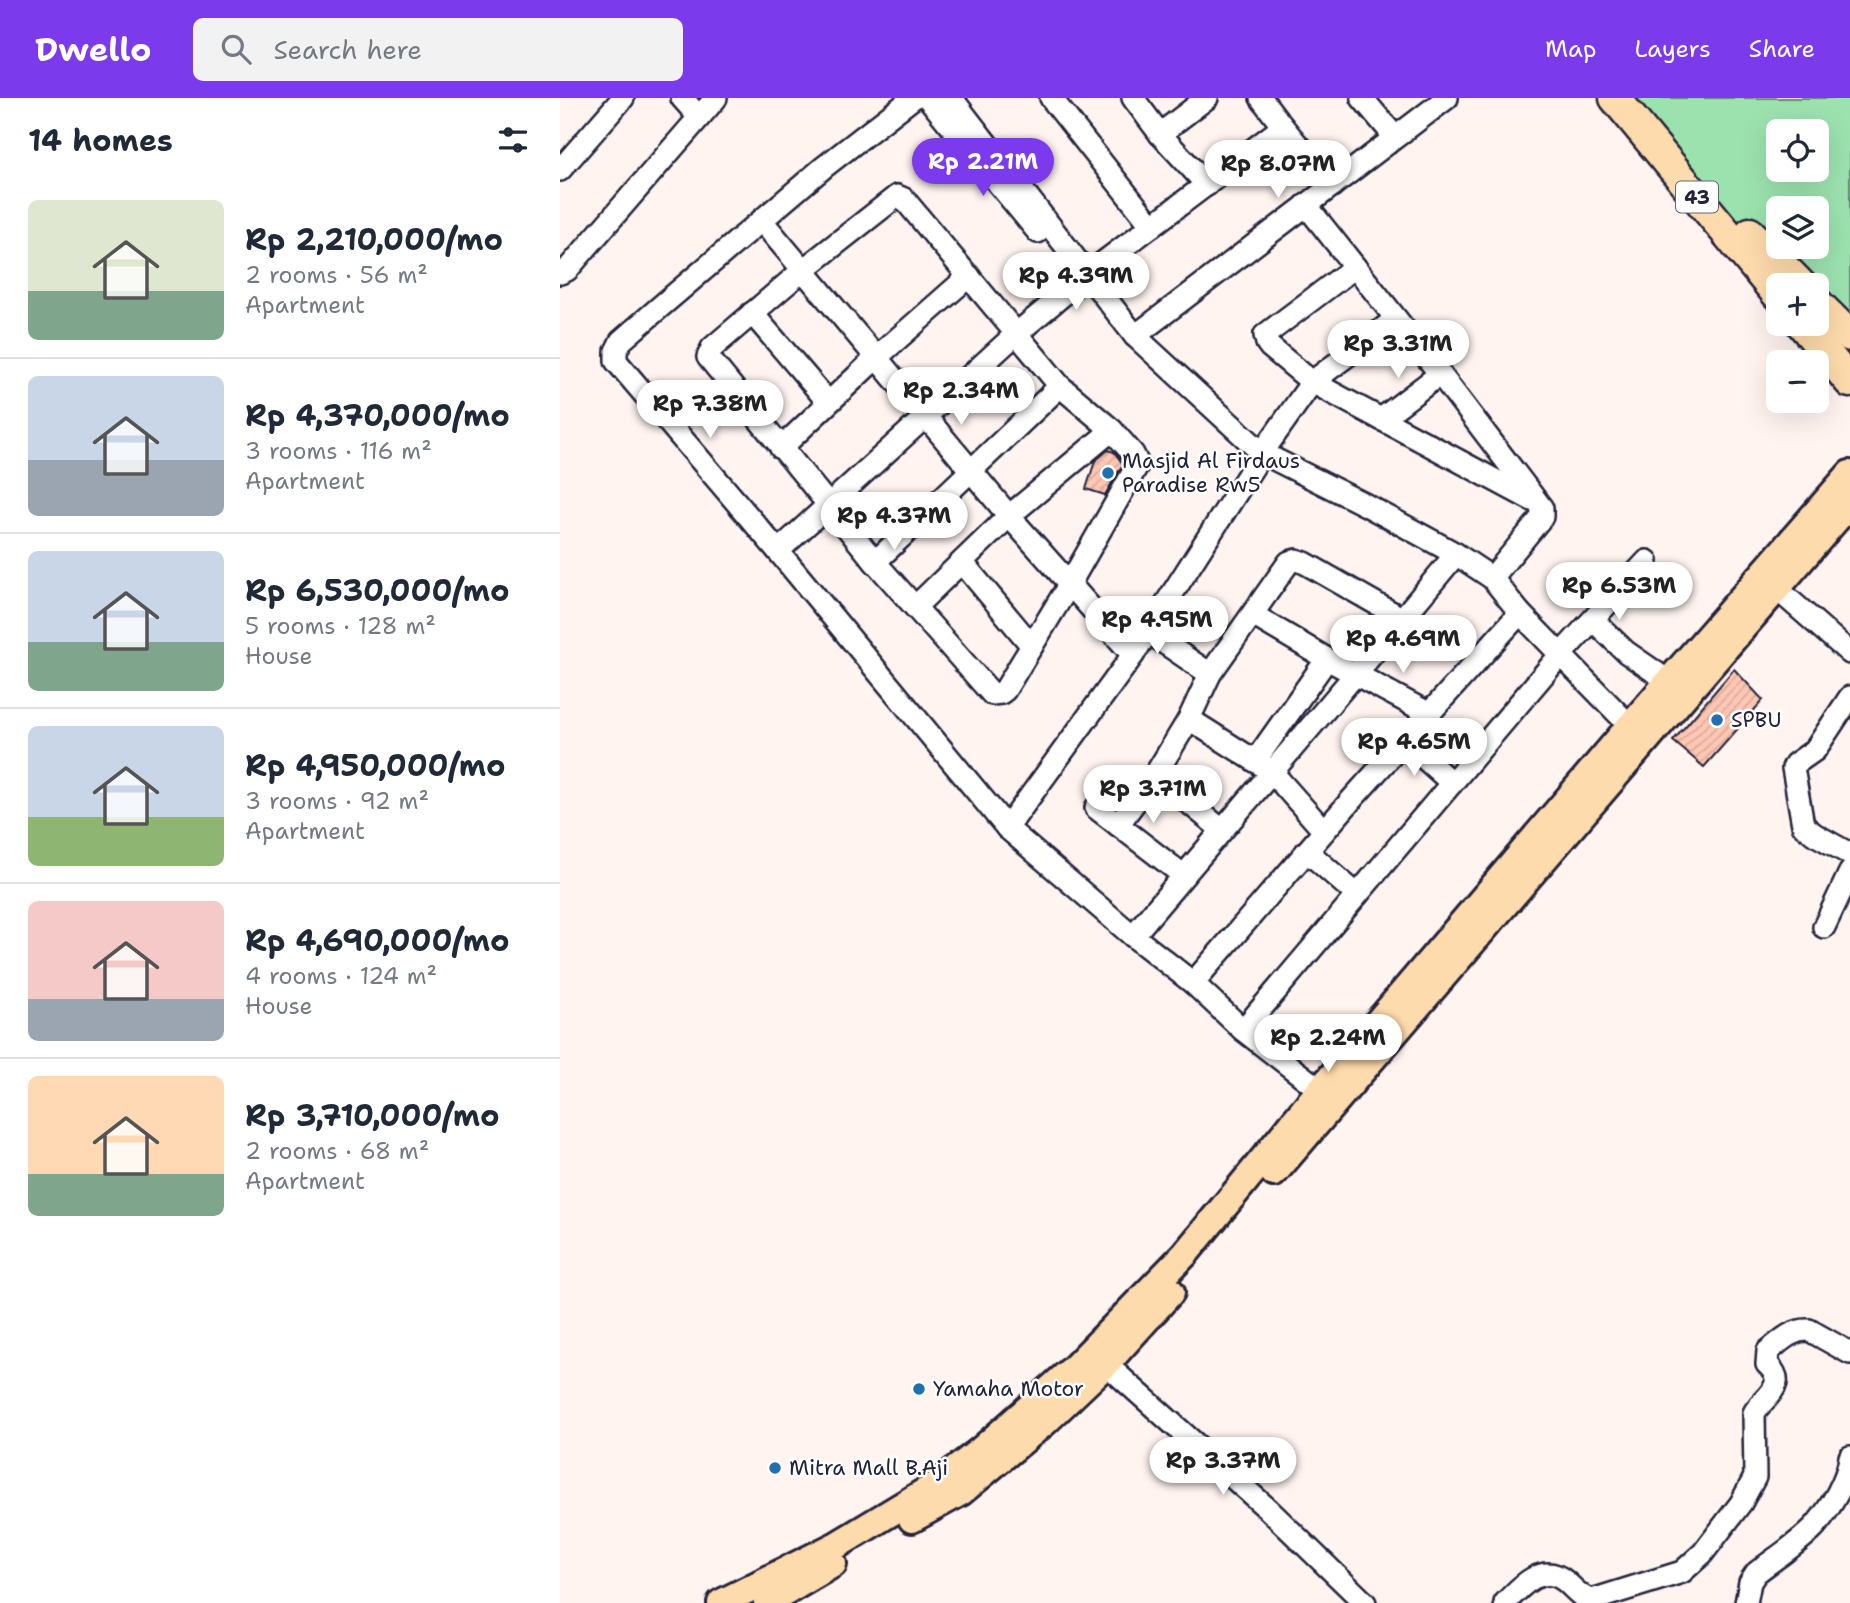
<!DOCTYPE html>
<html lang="en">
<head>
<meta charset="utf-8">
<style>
  :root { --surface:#fff; --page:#f2f2f3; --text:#1f2937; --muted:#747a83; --line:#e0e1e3; --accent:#7c3aed }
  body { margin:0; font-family:"Shantell Sans",sans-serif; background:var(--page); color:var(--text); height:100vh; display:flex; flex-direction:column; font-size:26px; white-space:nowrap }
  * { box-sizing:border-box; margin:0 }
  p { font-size:23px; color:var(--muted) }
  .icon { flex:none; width:38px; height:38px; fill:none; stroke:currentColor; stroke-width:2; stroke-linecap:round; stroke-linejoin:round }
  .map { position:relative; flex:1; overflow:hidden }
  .drawer { display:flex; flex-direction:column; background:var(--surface); width:560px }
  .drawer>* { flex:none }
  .tools { position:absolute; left:1206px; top:21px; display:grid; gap:14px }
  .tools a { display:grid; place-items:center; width:63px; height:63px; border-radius:10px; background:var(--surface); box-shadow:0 7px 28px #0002; font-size:35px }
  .price { position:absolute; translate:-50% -60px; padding:0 16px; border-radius:24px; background:#fff; color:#222; font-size:23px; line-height:46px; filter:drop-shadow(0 2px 4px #0008) }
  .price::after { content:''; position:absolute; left:50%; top:42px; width:21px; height:16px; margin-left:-10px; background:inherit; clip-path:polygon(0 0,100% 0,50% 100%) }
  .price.selected { background:var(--accent); color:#fff }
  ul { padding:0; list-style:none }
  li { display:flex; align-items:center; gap:21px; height:175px; padding:0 28px }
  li+li { border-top:2px solid var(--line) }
  li span { display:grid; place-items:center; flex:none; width:196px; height:140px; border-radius:10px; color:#555 }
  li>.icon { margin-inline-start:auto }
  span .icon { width:84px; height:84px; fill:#fffc; stroke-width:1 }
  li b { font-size:30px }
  h2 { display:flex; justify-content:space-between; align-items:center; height:84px; padding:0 28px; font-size:30px }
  header { display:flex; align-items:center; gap:42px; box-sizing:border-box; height:98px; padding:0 35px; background:var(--accent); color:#fff }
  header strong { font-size:33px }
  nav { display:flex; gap:38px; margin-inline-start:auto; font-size:24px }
  .search { width:490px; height:63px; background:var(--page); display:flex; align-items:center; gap:18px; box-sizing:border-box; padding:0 24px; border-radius:10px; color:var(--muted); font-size:26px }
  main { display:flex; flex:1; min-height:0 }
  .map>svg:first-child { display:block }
  .grass { fill:#9ce2af; stroke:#5f8275; stroke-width:2; fill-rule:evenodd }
  .building { fill:url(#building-hatch); stroke:#22223b; stroke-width:2 }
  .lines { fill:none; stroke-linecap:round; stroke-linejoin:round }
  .minor-casing { stroke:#22223b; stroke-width:26 }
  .major-casing { stroke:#22223b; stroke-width:32 }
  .highway-casing { stroke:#22223b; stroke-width:35 }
  .minor { stroke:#fff; stroke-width:21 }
  .major { stroke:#fedbac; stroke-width:26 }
  .highway { stroke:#fedbac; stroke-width:30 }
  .poi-dot { fill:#1f6fb2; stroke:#fff; stroke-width:2.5 }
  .labels { text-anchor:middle; stroke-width:5; stroke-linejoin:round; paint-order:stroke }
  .shield { fill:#fff; stroke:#646476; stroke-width:2 }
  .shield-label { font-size:19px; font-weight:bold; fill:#22223b }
  .poi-label { font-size:21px; fill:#22223b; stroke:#fff; text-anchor:start }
</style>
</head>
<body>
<header>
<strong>Dwello</strong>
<div class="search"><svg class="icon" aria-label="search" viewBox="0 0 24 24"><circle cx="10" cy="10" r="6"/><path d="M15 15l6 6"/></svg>Search here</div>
<nav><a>Map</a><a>Layers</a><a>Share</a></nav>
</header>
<main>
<section class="drawer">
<h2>14 homes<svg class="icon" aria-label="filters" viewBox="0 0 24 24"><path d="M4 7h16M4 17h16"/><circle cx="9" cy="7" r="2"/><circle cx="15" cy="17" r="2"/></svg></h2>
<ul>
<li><span style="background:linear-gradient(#dfe7d0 65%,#7fa58c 0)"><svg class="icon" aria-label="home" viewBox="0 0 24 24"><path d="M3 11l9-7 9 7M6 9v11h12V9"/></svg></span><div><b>Rp 2,210,000/mo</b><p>2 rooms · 56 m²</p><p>Apartment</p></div></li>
<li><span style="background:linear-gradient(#c9d6e8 60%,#9aa5b1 0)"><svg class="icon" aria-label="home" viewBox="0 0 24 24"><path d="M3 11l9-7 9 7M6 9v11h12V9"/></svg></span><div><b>Rp 4,370,000/mo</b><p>3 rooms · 116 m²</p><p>Apartment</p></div></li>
<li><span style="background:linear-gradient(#c9d6e8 65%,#7fa58c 0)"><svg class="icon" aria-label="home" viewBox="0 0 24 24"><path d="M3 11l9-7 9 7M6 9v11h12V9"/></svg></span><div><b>Rp 6,530,000/mo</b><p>5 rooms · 128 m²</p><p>House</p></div></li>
<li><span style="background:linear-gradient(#c9d6e8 65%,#8fb573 0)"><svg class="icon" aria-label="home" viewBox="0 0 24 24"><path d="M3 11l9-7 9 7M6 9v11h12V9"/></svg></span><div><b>Rp 4,950,000/mo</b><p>3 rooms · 92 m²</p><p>Apartment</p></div></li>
<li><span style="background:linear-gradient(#f6c9c9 70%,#9aa5b1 0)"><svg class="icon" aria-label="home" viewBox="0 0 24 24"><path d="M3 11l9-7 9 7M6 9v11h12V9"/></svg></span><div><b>Rp 4,690,000/mo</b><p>4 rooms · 124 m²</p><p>House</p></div></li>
<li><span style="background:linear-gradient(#ffd9b3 70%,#7fa58c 0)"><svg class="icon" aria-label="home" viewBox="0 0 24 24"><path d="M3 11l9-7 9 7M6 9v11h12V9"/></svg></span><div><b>Rp 3,710,000/mo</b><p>2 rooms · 68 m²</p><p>Apartment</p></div></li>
</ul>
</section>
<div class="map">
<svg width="1290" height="1505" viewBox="0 0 1290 1505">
  <defs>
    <pattern id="building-hatch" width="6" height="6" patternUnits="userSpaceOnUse" patternTransform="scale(1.75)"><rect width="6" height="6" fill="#fec6b3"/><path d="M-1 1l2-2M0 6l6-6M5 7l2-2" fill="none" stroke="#d9aa9b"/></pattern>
  </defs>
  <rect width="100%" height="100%" fill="#fff4f0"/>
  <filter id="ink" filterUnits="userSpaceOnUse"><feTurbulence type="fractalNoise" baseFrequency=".0143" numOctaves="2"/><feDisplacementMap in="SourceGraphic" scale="14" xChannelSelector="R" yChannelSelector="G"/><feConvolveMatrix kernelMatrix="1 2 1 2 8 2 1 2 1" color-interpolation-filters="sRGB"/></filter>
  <g filter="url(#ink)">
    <!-- grass -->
    <path class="grass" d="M1072,0H1290V260L1257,220L1256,187H1229ZM1218,33H1256V72H1218ZM1218,110H1256V149H1218Z"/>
    <!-- building -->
    <g class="building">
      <path d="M548,352L554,354L563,366L545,397L526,391L535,363Z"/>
      <path d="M1174,571L1203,602L1144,669L1113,643Z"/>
    </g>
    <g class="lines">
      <defs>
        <g id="minor">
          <path d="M122,0L139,19"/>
          <path d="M353,0L264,69L100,209L61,243L56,253V263L218,453L447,730L573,838L633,885L683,932L760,992"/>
          <path d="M368,0L478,134"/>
          <path d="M387,0L393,2L575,238L702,355L806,407L896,456L932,480L960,515L1070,628"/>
          <path d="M491,0L592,128"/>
          <path d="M573,0L600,36L647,87"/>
          <path d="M701,0L723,29"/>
          <path d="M802,0L835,39"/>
          <path d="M600,36L647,0"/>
          <path d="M0,72L63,0"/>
          <path d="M337,98L344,101L500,288L552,332L573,356L578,366L509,487L445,592L441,595L432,596L315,464L148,259L152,250L243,172Z"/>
          <path d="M746,107L880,276L982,410V419L932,480"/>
          <path d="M202,123L449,418L573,557"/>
          <path d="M0,175L7,172L156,0"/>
          <path d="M192,215L268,304"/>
          <path d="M836,221L752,284L972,402"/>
          <path d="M575,238L887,0"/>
          <path d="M821,321L880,276"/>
          <path d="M221,350L317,259L409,178"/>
          <path d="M218,453L456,236L528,176L723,29L772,88"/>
          <path d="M315,464L500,288"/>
          <path d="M402,464L472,548"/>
          <path d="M1216,490L1290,555"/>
          <path d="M355,509L449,418L552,332"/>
          <path d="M693,517L767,561L868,615"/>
          <path d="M1033,522L1066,554L1108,583"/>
          <path d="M587,533L650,576"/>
          <path d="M1290,599L1255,652L1235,666L1233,670L1243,727L1254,736L1290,756"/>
          <path d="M629,621L711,673L764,733"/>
          <path d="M845,643L892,685"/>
          <path d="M695,663L767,561"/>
          <path d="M595,677L662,732"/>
          <path d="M536,710L623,777"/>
          <path d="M558,727L595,677L629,621L650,576L729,464L736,462L745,465L843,521"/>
          <path d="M447,730L573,557L702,355L752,284L710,249L707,245L705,237L795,169"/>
          <path d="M747,753L797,797"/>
          <path d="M1264,829L1290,774"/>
          <path d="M573,838C680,710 790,585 896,456"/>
          <path d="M633,885L793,700L960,515"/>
          <path d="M683,932L1001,556L1087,463"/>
          <path d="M546,1266L709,1412L805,1505"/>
          <path d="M945,1505C960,1489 982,1464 1005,1483C1015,1491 1020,1500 1032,1502L1122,1474L1143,1455L1181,1405L1195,1379L1194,1315C1204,1298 1230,1287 1207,1266L1208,1253C1221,1243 1232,1231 1249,1232L1290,1255"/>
          <path d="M1186,1505L1190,1484L1196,1475C1215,1460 1240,1445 1256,1427C1270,1410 1288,1382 1290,1359"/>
        </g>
        <g id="major">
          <path d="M714,1075L1290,405"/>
          <path d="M352,1421L401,1394L485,1324L546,1266L611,1194"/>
          <path d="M161,1505L277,1447L373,1389L421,1352L514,1270L625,1156L760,992L1070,628L1290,376"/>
          <path d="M207,1505L273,1466"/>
        </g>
        <g id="highway">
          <path d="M1055,0L1218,197"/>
          <path d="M1190,135L1241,187"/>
          <path d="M1256,204L1290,238"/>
          <path d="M1242,226L1290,284"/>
        </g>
      </defs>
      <!-- minor casing -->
      <use href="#minor" class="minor-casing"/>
      <!-- major casing -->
      <use href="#major" class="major-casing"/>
      <!-- highway casing -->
      <use href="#highway" class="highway-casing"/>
      <!-- minor -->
      <use href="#minor" class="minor"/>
      <!-- major -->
      <use href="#major" class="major"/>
      <!-- highway -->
      <use href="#highway" class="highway"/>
    </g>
  </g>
  <!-- markers -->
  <g class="poi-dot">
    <circle cx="548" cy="375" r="7"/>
    <circle cx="1157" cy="622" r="7"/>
    <circle cx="359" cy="1291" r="7"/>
    <circle cx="215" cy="1370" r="7"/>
  </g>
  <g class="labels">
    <!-- shield labels -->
    <rect class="shield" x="1116" y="83.5" width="42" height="31" rx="5"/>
    <g class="shield-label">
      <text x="1137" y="106">43</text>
    </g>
    <!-- poi labels -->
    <g class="poi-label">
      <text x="562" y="370">Masjid Al Firdaus<tspan x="562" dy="24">Paradise Rw5</tspan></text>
      <text x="1171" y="629">SPBU</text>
      <text x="373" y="1298">Yamaha Motor</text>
      <text x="229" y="1377">Mitra Mall B.Aji</text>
    </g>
  </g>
</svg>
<div class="tools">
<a><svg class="icon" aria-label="locate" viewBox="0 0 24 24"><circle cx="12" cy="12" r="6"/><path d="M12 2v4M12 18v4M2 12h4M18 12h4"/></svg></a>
<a><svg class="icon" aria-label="layers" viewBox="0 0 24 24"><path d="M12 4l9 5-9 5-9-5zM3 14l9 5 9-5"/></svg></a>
<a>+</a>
<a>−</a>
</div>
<b class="price selected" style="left:423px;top:100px">Rp 2.21M</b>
<b class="price" style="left:718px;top:102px">Rp 8.07M</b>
<b class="price" style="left:516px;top:214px">Rp 4.39M</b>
<b class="price" style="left:838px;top:282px">Rp 3.31M</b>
<b class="price" style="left:401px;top:329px">Rp 2.34M</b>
<b class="price" style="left:150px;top:342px">Rp 7.38M</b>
<b class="price" style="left:334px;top:454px">Rp 4.37M</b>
<b class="price" style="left:1059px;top:524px">Rp 6.53M</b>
<b class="price" style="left:597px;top:558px">Rp 4.95M</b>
<b class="price" style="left:843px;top:577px">Rp 4.69M</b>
<b class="price" style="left:854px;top:680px">Rp 4.65M</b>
<b class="price" style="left:593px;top:727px">Rp 3.71M</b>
<b class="price" style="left:768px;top:976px">Rp 2.24M</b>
<b class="price" style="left:663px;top:1399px">Rp 3.37M</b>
</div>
</main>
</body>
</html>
